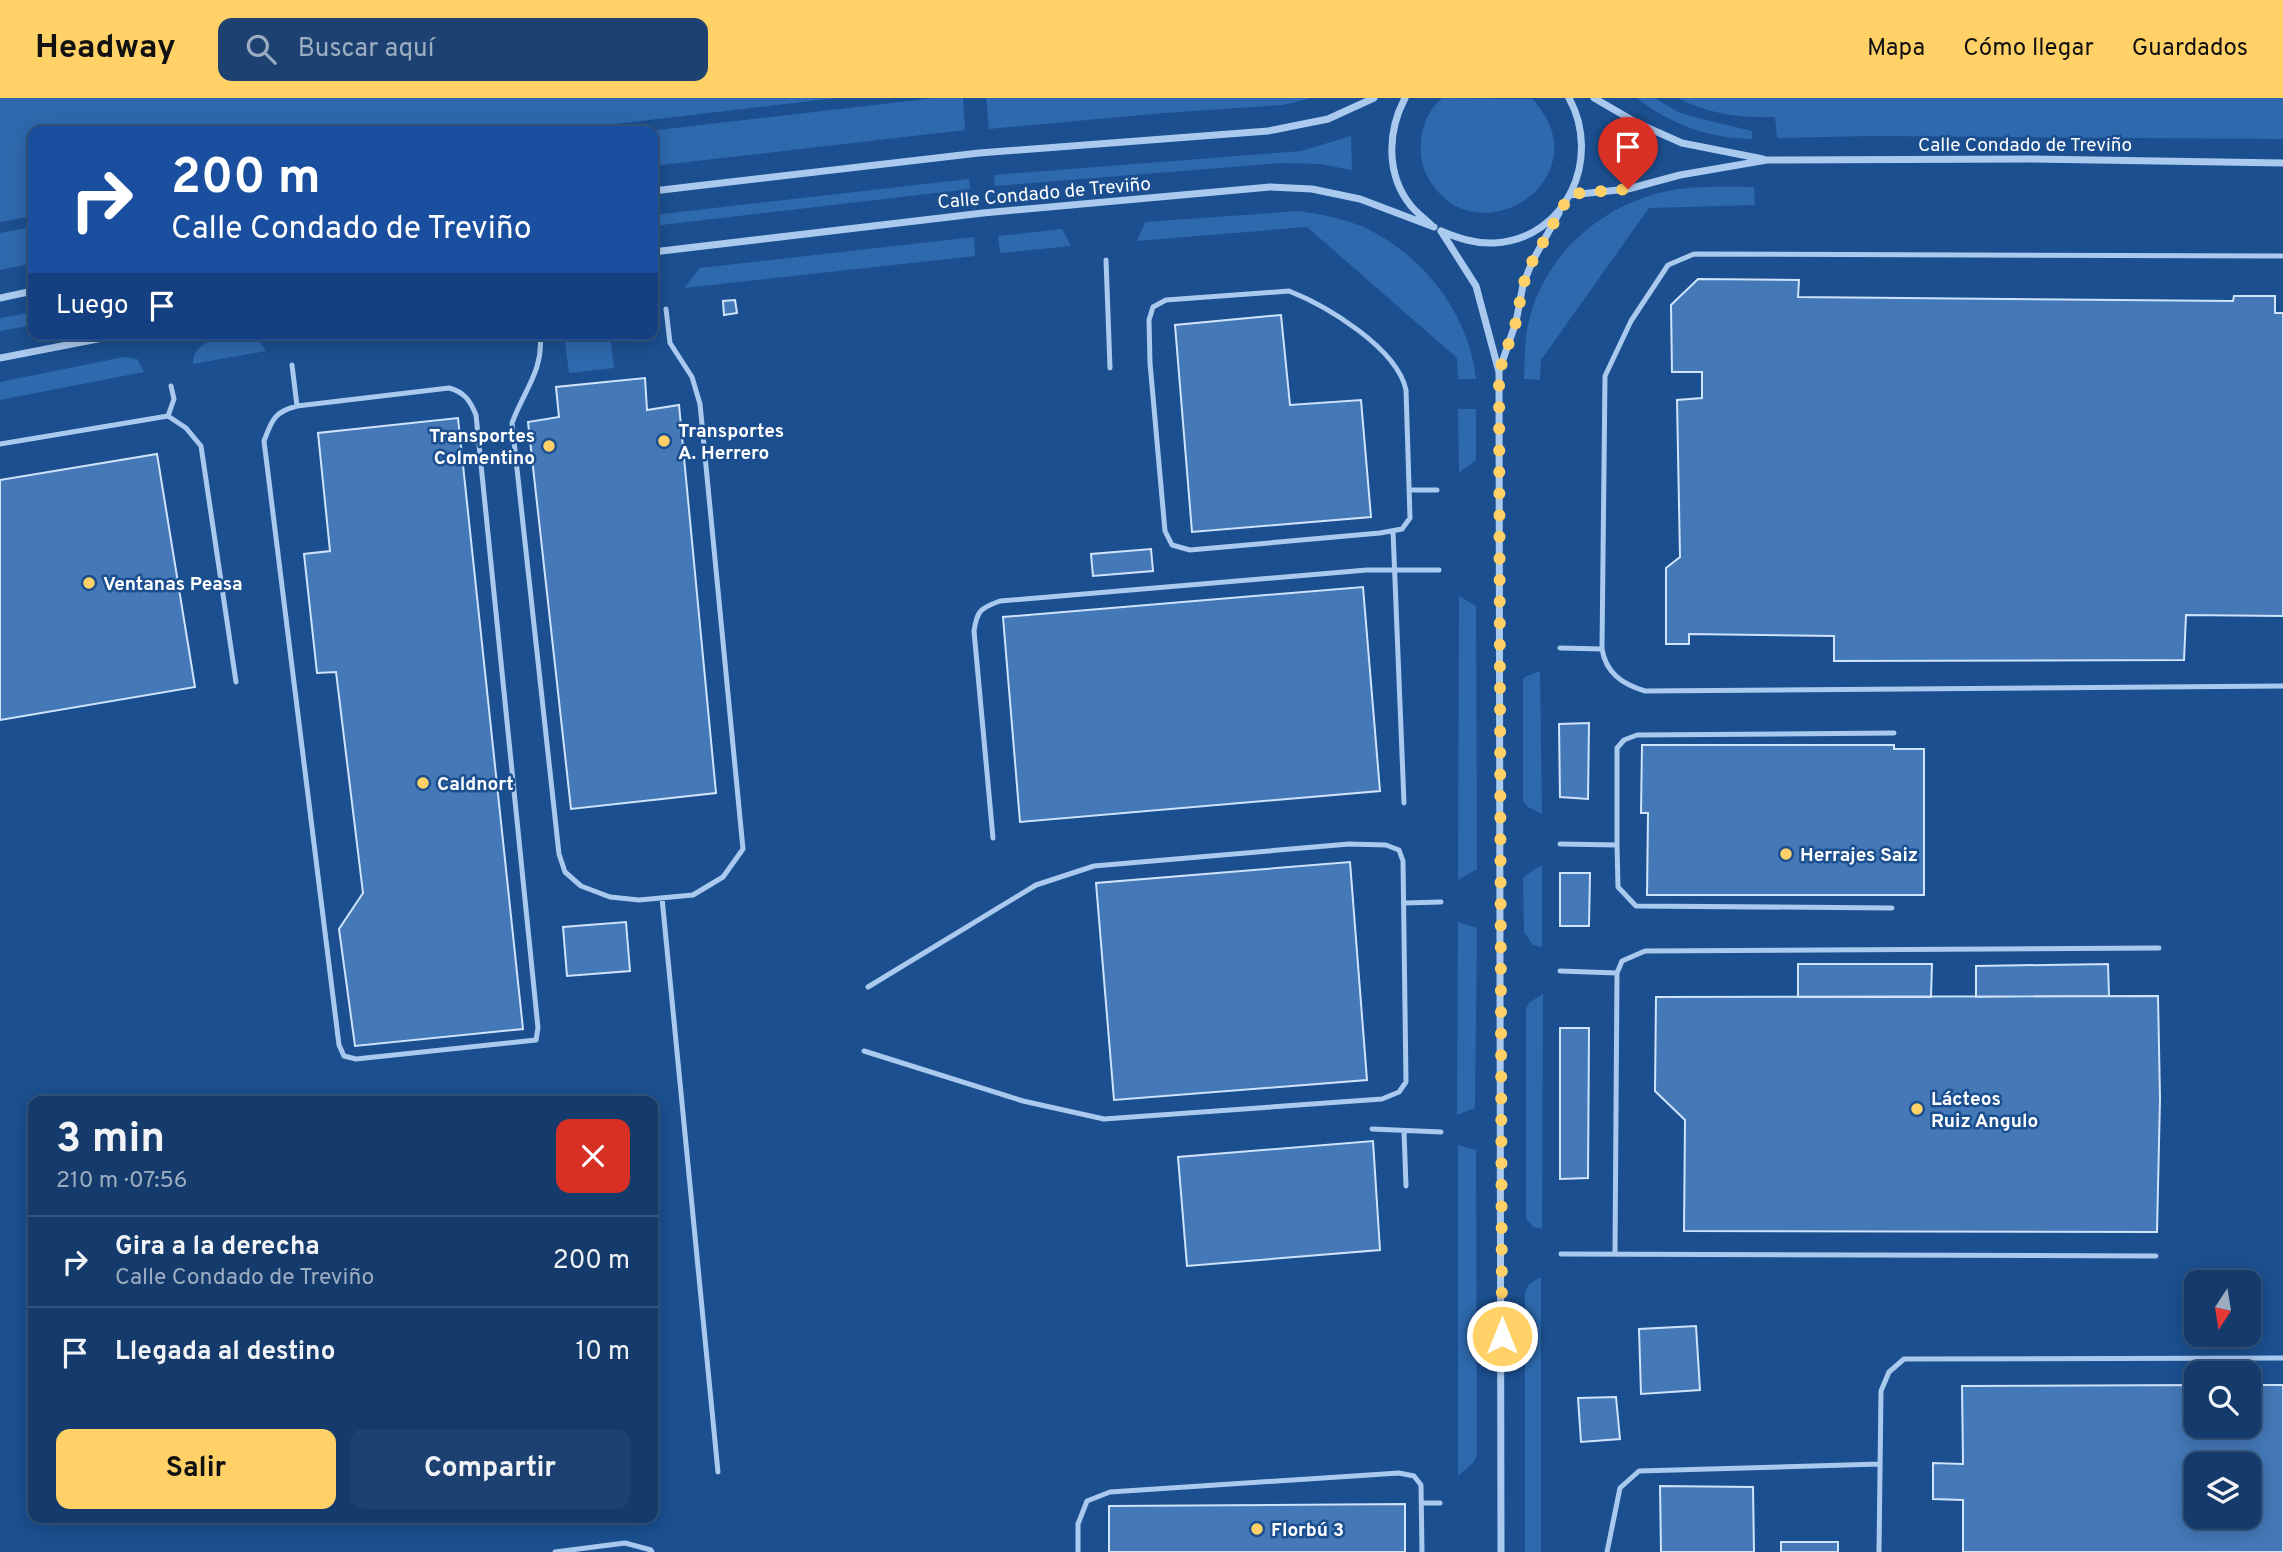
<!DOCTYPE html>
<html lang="es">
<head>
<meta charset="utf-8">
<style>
	body { margin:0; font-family:Overpass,sans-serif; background:#1d4271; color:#f1f3f6; height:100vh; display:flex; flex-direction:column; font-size:26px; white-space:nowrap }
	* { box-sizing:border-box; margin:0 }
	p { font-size:23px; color:#9dadc1 }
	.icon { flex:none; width:38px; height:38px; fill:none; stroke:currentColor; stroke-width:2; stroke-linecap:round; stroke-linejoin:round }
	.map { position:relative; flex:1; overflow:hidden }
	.side { position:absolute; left:28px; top:998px; width:630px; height:427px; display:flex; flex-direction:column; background:#143b6b; border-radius:14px; box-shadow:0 4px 18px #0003,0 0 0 2px #33557e }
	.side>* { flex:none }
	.hud { position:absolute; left:28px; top:28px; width:630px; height:214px; border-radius:14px; box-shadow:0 4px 18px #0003,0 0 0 2px #33557e; background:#1a4fa0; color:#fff; overflow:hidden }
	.needle { width:46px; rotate:192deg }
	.controls { position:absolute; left:2184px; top:1172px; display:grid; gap:14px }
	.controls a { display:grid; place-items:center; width:77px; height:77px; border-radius:14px; background:#143b6b; box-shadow:0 4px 18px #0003,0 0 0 2px #33557e; font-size:35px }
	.pin { position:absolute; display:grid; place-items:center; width:60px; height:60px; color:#fff; margin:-72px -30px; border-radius:50% 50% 50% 0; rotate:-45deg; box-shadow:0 0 7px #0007 }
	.pin .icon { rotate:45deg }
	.me { position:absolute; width:77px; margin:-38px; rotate:0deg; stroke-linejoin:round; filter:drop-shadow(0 0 5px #0008) }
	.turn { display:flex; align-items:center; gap:24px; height:147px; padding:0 28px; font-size:32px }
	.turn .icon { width:91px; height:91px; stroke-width:2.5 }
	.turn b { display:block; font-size:49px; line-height:60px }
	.then { display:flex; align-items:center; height:66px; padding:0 28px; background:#0003; gap:14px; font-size:26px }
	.round { display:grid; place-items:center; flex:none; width:74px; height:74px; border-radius:14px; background:#1d4271 }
	.summary { display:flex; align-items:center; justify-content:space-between; height:119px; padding:0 28px }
	h1 { font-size:42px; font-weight:700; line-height:52px }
	.cta { display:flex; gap:14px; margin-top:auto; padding:14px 28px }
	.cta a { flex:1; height:80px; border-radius:14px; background:#ffd166; color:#111; font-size:28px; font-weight:700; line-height:80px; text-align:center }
	.cta a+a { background:#1d4271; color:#f1f3f6 }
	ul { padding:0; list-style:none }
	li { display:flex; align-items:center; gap:21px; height:91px; padding:0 28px; border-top:2px solid #33557e }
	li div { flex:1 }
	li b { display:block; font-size:26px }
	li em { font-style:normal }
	header { display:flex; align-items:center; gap:42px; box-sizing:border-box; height:98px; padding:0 35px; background:#ffd166; color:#111 }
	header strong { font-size:33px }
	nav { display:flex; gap:38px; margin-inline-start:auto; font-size:24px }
	.search { width:490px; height:63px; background:#1d4271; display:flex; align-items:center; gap:18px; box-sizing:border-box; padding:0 24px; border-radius:14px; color:#9dadc1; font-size:26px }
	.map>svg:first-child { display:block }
	.green { fill:#2e69ad }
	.building { fill:#4478b7; stroke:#cfe3fa; stroke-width:2; fill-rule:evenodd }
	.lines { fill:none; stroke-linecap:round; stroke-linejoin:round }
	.lane { stroke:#a9c9ee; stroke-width:5 }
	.street { stroke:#a9c9ee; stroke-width:7 }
	.route { stroke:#ffd166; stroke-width:12; stroke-dasharray:0 21.6 }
	.poi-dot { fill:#ffd166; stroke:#1b4f8f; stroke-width:2.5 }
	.labels { text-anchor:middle; stroke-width:5; stroke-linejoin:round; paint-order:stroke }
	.street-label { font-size:19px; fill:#fff; stroke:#1b4f8f }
	.poi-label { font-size:19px; font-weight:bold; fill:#fff; stroke:#1b4f8f; text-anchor:start }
</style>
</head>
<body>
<header>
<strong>Headway</strong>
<div class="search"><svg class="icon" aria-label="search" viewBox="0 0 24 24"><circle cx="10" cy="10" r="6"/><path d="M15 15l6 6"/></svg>Buscar aquí</div>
<nav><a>Mapa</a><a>Cómo llegar</a><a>Guardados</a></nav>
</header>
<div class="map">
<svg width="2283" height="1454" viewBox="0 0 2283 1454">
	<rect width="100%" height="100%" fill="#1b4f8f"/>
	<path class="green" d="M 0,0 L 836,0 L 556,33 L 33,33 L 33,118 L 0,124 Z
		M 935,0 L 963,0 L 965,32 L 653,68 L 653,33 L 649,33 Z
		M 986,0 L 1311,0 L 1283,7 L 1164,15 L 989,31 Z
		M 1442,0 L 1533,1 C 1542,13 1550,23 1553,38 C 1565,99 1482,141 1440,96 C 1430,85 1423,73 1421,58 C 1419,36 1425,15 1442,0 Z
		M 1637,0 L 1655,0 L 1678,14 L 1694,19 L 1752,33 L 1752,41 C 1709,40 1671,27 1637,0 Z
		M 1678,0 L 2283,0 L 2283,41 L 1872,38 L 1777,40 L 1775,19 C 1742,20 1707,16 1678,0 Z
		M 1351,38 L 1352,72 L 1319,66 L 1282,65 L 995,88 L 994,77 L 1301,53 Z
		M 969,81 L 970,91 L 653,128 L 653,117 Z
		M 1754,89 L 1755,107 L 1649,110 L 1541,262 L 1540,282 L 1524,281 C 1525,263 1524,245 1528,227 C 1543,155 1607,101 1679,91 C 1703,88 1729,89 1754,89 Z
		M 1299,113 C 1320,116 1341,120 1361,128 C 1422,155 1469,215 1476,281 L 1458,281 L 1457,260 L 1307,129 L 1137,143 L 1145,124 Z
		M 33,129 L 33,165 L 0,172 L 0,135 Z
		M 1062,131 L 1071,148 L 1000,155 L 998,138 Z
		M 974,139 L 975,158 L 684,190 L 700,170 Z
		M 33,214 L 33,227 L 0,233 L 0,220 Z
		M 564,236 L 610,236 L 614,270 L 569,275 Z
		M 249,237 L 258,242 L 266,253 L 193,266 C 192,239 229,240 249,237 Z
		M 124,259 L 137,261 L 144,274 L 0,302 L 0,284 Z
		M 1458,311 L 1476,311 L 1476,362 L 1459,375 Z
		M 1459,498 L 1476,508 L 1477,771 L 1458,782 Z
		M 1540,573 L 1542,716 L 1528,709 L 1523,703 L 1523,580 Z
		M 1542,768 L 1542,849 L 1533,847 L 1524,834 L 1523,780 L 1536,770 Z
		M 1458,824 L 1477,830 L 1475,1010 L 1457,1017 Z
		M 1543,896 L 1542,1131 L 1533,1129 L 1526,1120 L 1526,910 L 1530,904 Z
		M 1458,1047 L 1476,1052 L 1477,1357 L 1473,1365 L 1458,1378 Z
		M 1541,1179 L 1541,1454 L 1525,1454 L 1525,1194 L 1529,1186 Z"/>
	<path class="building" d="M 1698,181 L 1799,182 L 1798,199 L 2233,203 L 2234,198 L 2275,198 L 2275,215 L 2283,215 L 2283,518 L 2186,517 L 2184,562 L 1834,563 L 1834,538 L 1689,536 L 1689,546 L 1666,546 L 1666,470 L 1680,459 L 1677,302 L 1702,300 L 1702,274 L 1672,274 L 1671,207 Z
		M 735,202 L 737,215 L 724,217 L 723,203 Z
		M 1281,217 L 1290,307 L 1361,302 L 1371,419 L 1192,434 L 1175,227 Z
		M 645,280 L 647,312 L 679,307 L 716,695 L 571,711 L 528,324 L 559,319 L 556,289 Z
		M 458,320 L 523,931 L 355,948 L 339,831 L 363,795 L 336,574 L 317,575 L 304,456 L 330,453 L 318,335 Z
		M 157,356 L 195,589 L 0,622 L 0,382 Z
		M 1151,451 L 1153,473 L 1093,478 L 1091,456 Z
		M 1363,489 L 1380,693 L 1020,724 L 1003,519 Z
		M 1589,625 L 1588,701 L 1560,699 L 1559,626 Z
		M 1642,647 L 1894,647 L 1894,651 L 1924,651 L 1924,797 L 1647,797 L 1648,715 L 1641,715 Z
		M 1350,764 L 1367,982 L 1114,1002 L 1096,785 Z
		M 1560,775 L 1590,775 L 1589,828 L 1560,828 Z
		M 626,824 L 630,873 L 567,878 L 563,829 Z
		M 1798,866 L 1932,866 L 1931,899 L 1798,899 Z
		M 2108,866 L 2109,898 L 1976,899 L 1976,868 Z
		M 2158,898 L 2160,1000 L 2157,1134 L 1684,1133 L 1685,1022 L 1655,993 L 1656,899 Z
		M 1560,930 L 1589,930 L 1588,1080 L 1560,1081 Z
		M 1373,1043 L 1380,1152 L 1187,1168 L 1178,1059 Z
		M 1696,1228 L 1700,1292 L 1641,1296 L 1639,1231 Z
		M 2196,1287 L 2196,1328 L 2249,1328 L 2249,1287 L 2283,1287 L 2283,1454 L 1963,1454 L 1963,1402 L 1933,1401 L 1933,1365 L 1963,1366 L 1962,1288 ZM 2196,1367 L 2249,1367 L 2249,1419 L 2196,1419 Z
		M 1616,1299 L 1620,1341 L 1581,1344 L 1578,1300 Z
		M 1660,1388 L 1753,1389 L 1754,1454 L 1661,1454 Z
		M 1405,1406 L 1405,1454 L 1109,1454 L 1109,1408 Z
		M 1781,1444 L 1838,1444 L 1838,1454 L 1781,1454 Z"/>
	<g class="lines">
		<path class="lane" d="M 2283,158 L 1694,156 L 1668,167 L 1631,223 L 1605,278 L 1602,551 C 1606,575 1622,586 1645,593 L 2283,588
			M 1106,162 L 1110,270
			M 1289,193 C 1327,208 1397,250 1406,292 L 1410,420 L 1402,431 L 1380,435 L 1190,452 L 1172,447 L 1165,433 L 1150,265 L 1149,222 L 1153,209 L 1166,202 Z
			M 540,236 C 544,272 524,292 512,325 L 559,756 L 565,774 L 581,788 L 610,799 L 639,802 L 693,797 L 723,779 L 743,751 L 700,306 L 692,279 L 670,245 L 666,211
			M 292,267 L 297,308 L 449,290 C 464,294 470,302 476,317 L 538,930 L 536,942 L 356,961 L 344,958 L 339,947 L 264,343 C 272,322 274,314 297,308
			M 168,318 L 174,301 L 171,288
			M 0,346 L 168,318 L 186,330 L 201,348 L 236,584
			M 1409,392 L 1437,392
			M 1393,433 L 1404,705
			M 1560,550 L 1602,551
			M 993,740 L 974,533 C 977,512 981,510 1000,503 L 1367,472 L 1439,472
			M 1560,746 L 1617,747 L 1617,650 L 1624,642 L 1637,637 L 1894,635
			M 1617,747 L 1618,789 L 1636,808 L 1892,810
			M 662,800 L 718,1374
			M 1404,805 L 1441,804
			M 1560,873 L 1617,875
			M 864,953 L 1023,1003 L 1104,1021 L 1382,1001 L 1399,994 L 1406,984 L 1403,763 L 1399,752 L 1386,747 L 1349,746 L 1094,768 L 1036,787 L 868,889
			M 1372,1031 L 1441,1034
			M 1404,1033 L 1406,1088
			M 1615,1155 L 1617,875 L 1622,863 L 1645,853 L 2159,850
			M 1561,1156 L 2156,1158
			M 1422,1405 L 1440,1405
			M 555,1454 L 625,1445 L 651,1452 L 652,1454
			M 1078,1454 L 1078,1426 L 1087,1403 L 1110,1394 L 1399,1375 L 1414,1378 L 1421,1387 L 1422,1454
			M 1607,1454 L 1620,1390 L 1639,1373 L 1880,1366
			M 1879,1454 L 1881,1293 L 1889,1274 L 1904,1261 L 2283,1260"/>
		<path class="street" d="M 1405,0 C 1387,34 1386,77 1411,108 C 1417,115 1425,121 1431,127
			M 1594,0 L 1637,25 L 1682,45 L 1763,61
			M 653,93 L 979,55 L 1268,33 L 1328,21 L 1374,0
			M 1570,97 L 1628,91 L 1680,77 L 1767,62 L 2031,61 L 2283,65
			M 1441,133 L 1476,188 L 1499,274 L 1501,1454
			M 1441,133 C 1458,140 1475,146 1494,145 C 1567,141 1602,60 1569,0
			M 653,154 L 983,115 L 1270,89 L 1312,91 L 1360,101 L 1434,129
			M 0,200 L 33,193
			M 0,260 L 123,236
			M 1499,273 L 1516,224 L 1523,187 L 1532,164 L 1559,115"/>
	</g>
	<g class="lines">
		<path class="route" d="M 1502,1238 L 1499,274 L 1516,224 L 1523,187 L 1532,164 L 1570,96 L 1628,91"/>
	</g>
	<g class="poi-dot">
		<circle cx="664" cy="343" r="7"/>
		<circle cx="549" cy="348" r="7"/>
		<circle cx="89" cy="485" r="7"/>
		<circle cx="423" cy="685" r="7"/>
		<circle cx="1786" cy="756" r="7"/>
		<circle cx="1917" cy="1011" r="7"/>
		<circle cx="1257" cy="1431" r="7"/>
	</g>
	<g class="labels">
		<g class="street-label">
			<text x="2025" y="53">Calle Condado de Treviño</text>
			<text transform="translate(1044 94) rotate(-5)" y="7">Calle Condado de Treviño</text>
		</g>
		<g class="poi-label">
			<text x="678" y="339">Transportes<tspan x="678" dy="22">A. Herrero</tspan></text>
			<text x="535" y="344" text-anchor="end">Transportes<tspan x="535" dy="22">Colmentino</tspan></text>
			<text x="103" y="492">Ventanas Peasa</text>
			<text x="437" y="692">Caldnort</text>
			<text x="1800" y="763">Herrajes Saiz</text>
			<text x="1931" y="1007">Lácteos<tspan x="1931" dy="22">Ruiz Angulo</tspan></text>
			<text x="1271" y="1438">Florbú 3</text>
		</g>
	</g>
</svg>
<div class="controls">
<a><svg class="needle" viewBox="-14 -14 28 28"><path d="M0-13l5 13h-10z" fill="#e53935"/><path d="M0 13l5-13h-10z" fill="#9dadc1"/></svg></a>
<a><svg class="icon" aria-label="search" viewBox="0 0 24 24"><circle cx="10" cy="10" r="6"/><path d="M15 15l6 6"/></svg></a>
<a><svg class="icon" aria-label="layers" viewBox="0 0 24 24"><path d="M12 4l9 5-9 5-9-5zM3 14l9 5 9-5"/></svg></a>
</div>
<div class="pin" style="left:1628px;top:91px;background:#d93025"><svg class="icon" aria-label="arrive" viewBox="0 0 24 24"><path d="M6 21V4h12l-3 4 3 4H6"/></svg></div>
<svg class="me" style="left:1502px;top:1238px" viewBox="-20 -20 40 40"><circle r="17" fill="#ffd166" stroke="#fff" stroke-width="3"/><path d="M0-11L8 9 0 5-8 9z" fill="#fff"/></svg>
<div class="hud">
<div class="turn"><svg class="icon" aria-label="right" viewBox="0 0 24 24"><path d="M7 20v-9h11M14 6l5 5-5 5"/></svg><div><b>200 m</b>Calle Condado de Treviño</div></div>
<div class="then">Luego<svg class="icon" aria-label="arrive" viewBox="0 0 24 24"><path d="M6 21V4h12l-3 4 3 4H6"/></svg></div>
</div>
<section class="side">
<div class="summary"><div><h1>3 min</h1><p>210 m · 07:56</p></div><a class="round" style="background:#d93025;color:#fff"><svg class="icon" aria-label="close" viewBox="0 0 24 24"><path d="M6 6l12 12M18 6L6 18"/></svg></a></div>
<ul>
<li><svg class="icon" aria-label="right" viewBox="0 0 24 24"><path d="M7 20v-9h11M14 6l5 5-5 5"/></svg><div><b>Gira a la derecha</b><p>Calle Condado de Treviño</p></div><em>200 m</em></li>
<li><svg class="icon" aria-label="arrive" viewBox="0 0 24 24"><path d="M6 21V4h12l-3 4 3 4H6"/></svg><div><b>Llegada al destino</b></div><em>10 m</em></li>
</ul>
<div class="cta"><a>Salir</a><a>Compartir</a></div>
</section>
</div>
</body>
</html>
